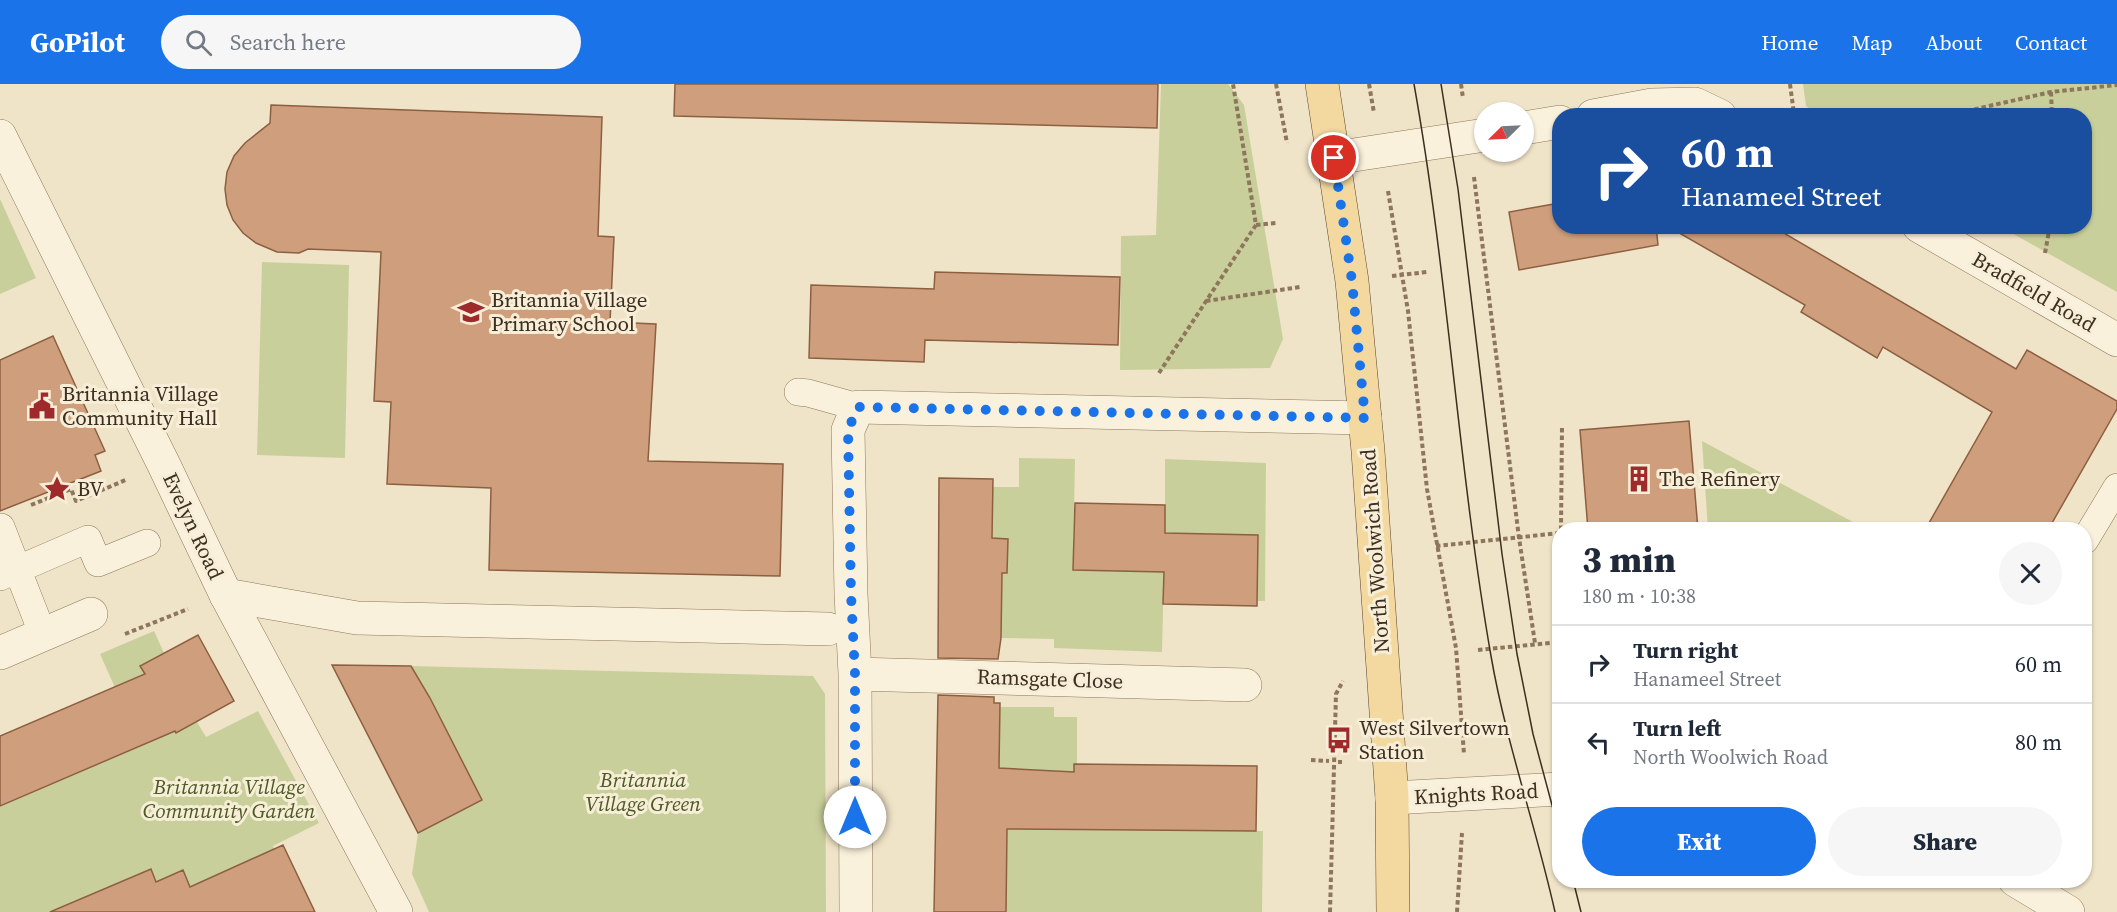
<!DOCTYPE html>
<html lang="en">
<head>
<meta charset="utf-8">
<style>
	body { margin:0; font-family:"Source Serif 4",serif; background:#f6f6f7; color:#1f2937; height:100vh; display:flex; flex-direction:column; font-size:22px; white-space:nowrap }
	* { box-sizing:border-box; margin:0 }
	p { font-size:20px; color:#747a83 }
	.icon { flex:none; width:33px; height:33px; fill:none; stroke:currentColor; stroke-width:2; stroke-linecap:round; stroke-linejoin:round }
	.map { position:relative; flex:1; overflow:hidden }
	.drawer { position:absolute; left:1552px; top:438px; width:540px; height:366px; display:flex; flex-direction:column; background:#fff; border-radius:24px; box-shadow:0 2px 4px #0004 }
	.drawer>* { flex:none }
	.banner { position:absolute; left:1552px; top:24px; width:540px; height:126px; border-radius:24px; box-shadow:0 2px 4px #0004; background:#1a4fa0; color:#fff; overflow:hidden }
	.needle { width:39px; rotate:246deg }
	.controls { position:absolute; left:1474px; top:18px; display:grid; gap:12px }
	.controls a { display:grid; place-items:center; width:60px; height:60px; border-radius:50%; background:#fff; box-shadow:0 2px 4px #0004; font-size:30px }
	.pin { position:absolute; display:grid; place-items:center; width:51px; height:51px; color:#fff; margin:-26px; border:3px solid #fff; border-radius:50%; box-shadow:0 2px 6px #0007 }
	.me { position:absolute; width:66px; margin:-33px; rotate:0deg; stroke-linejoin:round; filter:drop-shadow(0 0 4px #0008) }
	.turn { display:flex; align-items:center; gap:21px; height:126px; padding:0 30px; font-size:27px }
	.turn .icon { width:78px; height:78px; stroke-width:2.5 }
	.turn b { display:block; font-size:42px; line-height:51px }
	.round { display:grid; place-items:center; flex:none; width:63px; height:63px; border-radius:32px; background:#f6f6f7 }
	.overview { display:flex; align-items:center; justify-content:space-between; height:102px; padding:0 30px }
	h1 { font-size:36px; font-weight:800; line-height:45px }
	.primary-button { display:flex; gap:12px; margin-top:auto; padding:12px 30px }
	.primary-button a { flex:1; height:69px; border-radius:36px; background:#1a73e8; color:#fff; font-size:24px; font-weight:800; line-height:69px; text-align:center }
	.primary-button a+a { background:#f6f6f7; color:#1f2937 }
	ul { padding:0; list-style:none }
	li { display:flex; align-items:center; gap:18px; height:78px; padding:0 30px; border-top:2px solid #e0e1e3 }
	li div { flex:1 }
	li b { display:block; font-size:22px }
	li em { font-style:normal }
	header { display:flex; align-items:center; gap:36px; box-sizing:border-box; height:84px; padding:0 30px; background:#1a73e8; color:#fff }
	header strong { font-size:28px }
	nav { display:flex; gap:33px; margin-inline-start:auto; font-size:21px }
	.search { width:420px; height:54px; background:#f6f6f7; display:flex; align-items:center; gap:15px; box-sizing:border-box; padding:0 21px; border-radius:33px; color:#747a83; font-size:22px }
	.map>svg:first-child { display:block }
	.green { fill:#c9cf9b }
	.building { fill:#cf9f7d; stroke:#8d5f41; stroke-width:1.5 }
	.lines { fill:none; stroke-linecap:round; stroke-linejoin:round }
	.service-casing { stroke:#8d765c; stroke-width:28 }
	.pedestrian-casing { stroke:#8d765c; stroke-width:34 }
	.minor-casing { stroke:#8d765c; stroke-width:34 }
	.primary-casing { stroke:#5b4430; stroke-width:34 }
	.path { stroke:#8d765c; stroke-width:4; stroke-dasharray:4.5 3; stroke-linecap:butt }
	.service { stroke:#faf1dc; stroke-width:27 }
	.pedestrian { stroke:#faf1dc; stroke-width:33 }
	.minor { stroke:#faf1dc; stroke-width:33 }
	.primary { stroke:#f3d9a0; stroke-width:33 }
	.tram { stroke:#3d2e20; stroke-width:1.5 }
	.route { stroke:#1a73e8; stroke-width:10; stroke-dasharray:0 18 }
	.labels { text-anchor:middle; stroke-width:6; stroke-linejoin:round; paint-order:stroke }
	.street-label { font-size:21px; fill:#3d2e20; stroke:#f7eed8 }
	.poi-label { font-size:21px; fill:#3d2e20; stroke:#f7eed8; text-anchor:start }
	.park-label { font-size:21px; font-style:italic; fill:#4d5a26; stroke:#f7eed8 }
</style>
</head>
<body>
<header>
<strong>GoPilot</strong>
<div class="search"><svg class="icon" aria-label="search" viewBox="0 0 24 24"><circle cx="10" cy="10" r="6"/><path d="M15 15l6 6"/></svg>Search here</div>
<nav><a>Home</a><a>Map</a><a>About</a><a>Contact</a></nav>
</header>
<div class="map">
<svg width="2117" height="828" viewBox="0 0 2117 828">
	<rect width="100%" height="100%" fill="#f0e4c8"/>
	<path class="green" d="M 1161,0 L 1228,0 L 1244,21 L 1283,255 L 1270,284 L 1120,286 L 1121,152 L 1156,151 Z
		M 1803,0 L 2117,0 L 2117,208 L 2001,143 L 2085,142 L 2085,32 L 1819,31 L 1806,22 Z
		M 0,115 L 36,194 L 0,210 Z
		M 262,178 L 349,181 L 345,374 L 257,371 Z
		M 1702,357 L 1866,445 L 1708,445 Z
		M 1019,374 L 1075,375 L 1073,486 L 1164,488 L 1162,568 L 1054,564 L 1054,555 L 1001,554 L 1002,489 L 1007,488 L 1008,455 L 992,454 L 993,403 L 1019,403 Z
		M 1165,375 L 1266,379 L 1265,517 L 1257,517 L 1258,451 L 1165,449 Z
		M 154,547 L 164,569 L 140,582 L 176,649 L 197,638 L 206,653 L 258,627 L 319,739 L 273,762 L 274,765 L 230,785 L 201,828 L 183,786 L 156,798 L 151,785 L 66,821 L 69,828 L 0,828 L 0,722 L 141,662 L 100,570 Z
		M 411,582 L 813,592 L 825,610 L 826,828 L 429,828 L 412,790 L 418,749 L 482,716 Z
		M 1000,623 L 1054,623 L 1054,633 L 1077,633 L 1077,680 L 1074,681 L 1073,746 L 1263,747 L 1262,828 L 1006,828 L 999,685 Z"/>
	<path class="building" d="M 675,0 L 1158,0 L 1157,44 L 674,32 Z
		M 271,21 L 602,33 L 598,152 L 614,153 L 610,238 L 656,240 L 648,377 L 783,380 L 780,492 L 489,486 L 491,404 L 387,400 L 391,318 L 374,317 L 381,168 L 308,165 L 299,169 L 277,168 L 256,159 L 243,149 L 233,136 L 227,121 L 225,105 L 227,88 L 234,72 L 245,59 L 270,39 Z
		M 1560,119 L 1560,142 L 1656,142 L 1658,161 L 1519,186 L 1509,128 Z
		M 1667,142 L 1772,142 L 2016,285 L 2027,266 L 2117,317 L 2117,325 L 2048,446 L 1925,446 L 1992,328 L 1883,263 L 1877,274 L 1801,228 L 1805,221 Z
		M 935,188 L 1120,193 L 1118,261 L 925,256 L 924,278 L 809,274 L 811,201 L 934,205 Z
		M 53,252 L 105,367 L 95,371 L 101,387 L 0,427 L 0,276 Z
		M 1689,337 L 1698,446 L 1588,446 L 1580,346 Z
		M 939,394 L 993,395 L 992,454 L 1008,455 L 1007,489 L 1002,489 L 1001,554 L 998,575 L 938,574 Z
		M 1075,419 L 1165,421 L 1165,449 L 1258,451 L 1257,522 L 1163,520 L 1164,488 L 1073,486 Z
		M 198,551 L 234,617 L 176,649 L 175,647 L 0,722 L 0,652 L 145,590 L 140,582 Z
		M 332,581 L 411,582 L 430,614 L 482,716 L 418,749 Z
		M 938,611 L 994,613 L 994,619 L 1000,619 L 999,684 L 1074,688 L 1074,680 L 1257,682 L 1256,747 L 1007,745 L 1006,828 L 934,828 Z
		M 283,761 L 315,828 L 50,828 L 151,785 L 156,798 L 183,786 L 190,803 Z"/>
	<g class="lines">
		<g class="service-casing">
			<path id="service" d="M 798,308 L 808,309 L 858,323
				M 1,443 L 43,551
				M 2085,456 L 2117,403
				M 0,493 L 88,455 L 98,479 L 147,459"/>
		</g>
		<g class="pedestrian-casing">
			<path id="pedestrian" d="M 226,511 L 357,534 L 828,545"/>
		</g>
		<g class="minor-casing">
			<path id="minor" d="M 1593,32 L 1652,21 L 1695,20 L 1720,32
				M 1524,44 L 1560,38
				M 0,52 L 163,379 L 226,511 L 396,828
				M 1334,74 L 1485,51
				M 1919,142 L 2117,256
				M 0,569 L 91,530
				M 855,590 L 1245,601
				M 1392,714 L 1560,705
				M 2015,796 L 2068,828
				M 856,828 L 855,590 L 851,510 L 848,346 L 858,323 L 1365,334"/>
		</g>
		<g class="primary-casing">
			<path id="primary" d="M 1322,0 L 1352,197 L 1368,367 L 1392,714 L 1393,828"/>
		</g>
		<path class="path" d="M 1276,0 L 1287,59
			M 1369,0 L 1374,29
			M 1461,0 L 1463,14
			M 1790,0 L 1794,30
			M 2051,8 L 2052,32
			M 1945,32 L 2051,8 L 2117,1
			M 1474,93 L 1519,454 L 1535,559
			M 1388,107 L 1408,227 L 1427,405 L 1456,564 L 1464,670
			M 1256,141 L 1276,139
			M 2045,169 L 2050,142
			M 1392,192 L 1427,188
			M 1206,217 L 1300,203
			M 1159,289 L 1256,141 L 1233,0
			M 31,421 L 71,405 L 76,417 L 128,395
			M 1561,446 L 1562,343
			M 1436,462 L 1560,449
			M 125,550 L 188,525
			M 1478,566 L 1560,558
			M 1311,676 L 1329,677
			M 1338,678 L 1342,678
			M 1330,828 L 1336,610 L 1343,597
			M 1457,828 L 1462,749"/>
		<use href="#service" class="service"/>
		<use href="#pedestrian" class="pedestrian"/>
		<use href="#minor" class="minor"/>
		<use href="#primary" class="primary"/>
		<path class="tram" d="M 1414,0 C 1448,190 1458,383 1491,572 C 1506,659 1536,742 1555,828
			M 1441,0 L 1458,105 L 1502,470 L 1517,570 L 1533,650 L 1560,751
			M 1573,796 L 1581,828"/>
	</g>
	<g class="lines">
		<path class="route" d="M 855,733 L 855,590 L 851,510 L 848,346 L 858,323 L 1365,334 L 1352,197 L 1334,74"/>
	</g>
	<defs>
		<g id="school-bare" transform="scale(2.07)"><path d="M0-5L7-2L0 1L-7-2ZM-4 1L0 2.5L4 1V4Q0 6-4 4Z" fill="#9e2a2b" stroke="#f7eed8" stroke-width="2.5" paint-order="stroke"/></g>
		<g id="civic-bare" transform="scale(2.07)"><path d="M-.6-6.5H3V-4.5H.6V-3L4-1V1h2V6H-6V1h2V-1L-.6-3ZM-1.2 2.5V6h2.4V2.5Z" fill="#9e2a2b" stroke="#f7eed8" stroke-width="2.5" paint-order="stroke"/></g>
		<g id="building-bare" transform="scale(2.07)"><path d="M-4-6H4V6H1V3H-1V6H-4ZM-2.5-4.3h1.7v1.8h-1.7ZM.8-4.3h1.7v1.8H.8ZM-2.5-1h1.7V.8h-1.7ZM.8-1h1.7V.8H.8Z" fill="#9e2a2b" stroke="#f7eed8" stroke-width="2.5" paint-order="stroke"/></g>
		<g id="sight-bare" transform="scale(2.07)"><path d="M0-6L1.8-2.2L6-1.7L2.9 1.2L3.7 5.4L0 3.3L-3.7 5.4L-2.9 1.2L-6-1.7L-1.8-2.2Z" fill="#9e2a2b" stroke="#f7eed8" stroke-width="2.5" paint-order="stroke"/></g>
		<g id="bus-bare" transform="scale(2.07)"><path d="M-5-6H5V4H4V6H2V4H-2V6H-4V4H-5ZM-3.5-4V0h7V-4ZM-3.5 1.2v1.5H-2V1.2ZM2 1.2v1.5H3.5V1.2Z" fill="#9e2a2b" stroke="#f7eed8" stroke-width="2.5" paint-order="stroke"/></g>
	</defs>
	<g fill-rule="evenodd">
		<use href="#school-bare" x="471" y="228"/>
		<use href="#civic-bare" x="42" y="322"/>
		<use href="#building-bare" x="1639" y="395"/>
		<use href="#sight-bare" x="57" y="405"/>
		<use href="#bus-bare" x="1339" y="656"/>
	</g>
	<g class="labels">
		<g class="street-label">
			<text transform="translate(2034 208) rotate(30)" y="7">Bradfield Road</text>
			<text transform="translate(193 442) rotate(65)" y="7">Evelyn Road</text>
			<text transform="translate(1375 467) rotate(-94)" y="7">North Woolwich Road</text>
			<text transform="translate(1050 595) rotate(2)" y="7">Ramsgate Close</text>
			<text transform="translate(1476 710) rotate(-3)" y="7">Knights Road</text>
		</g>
		<g class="poi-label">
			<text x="491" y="223">Britannia Village<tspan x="491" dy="24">Primary School</tspan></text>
			<text x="62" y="317">Britannia Village<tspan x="62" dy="24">Community Hall</tspan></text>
			<text x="1659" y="402">The Refinery</text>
			<text x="77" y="412">BV</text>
			<text x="1359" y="651">West Silvertown<tspan x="1359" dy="24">Station</tspan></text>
		</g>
		<g class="park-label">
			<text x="643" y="703">Britannia<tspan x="643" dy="24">Village Green</tspan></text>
			<text x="229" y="710">Britannia Village<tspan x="229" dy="24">Community Garden</tspan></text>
		</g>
	</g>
</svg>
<div class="controls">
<a><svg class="needle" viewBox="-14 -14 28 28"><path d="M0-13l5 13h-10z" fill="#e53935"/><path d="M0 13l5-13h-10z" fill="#747a83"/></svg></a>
</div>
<div class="pin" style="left:1334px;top:74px;background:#d93025"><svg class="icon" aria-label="arrive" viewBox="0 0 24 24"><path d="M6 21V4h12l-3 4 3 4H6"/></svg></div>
<svg class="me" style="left:855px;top:733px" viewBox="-20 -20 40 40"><circle r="19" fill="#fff"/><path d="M0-13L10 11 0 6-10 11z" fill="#1a73e8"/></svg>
<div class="banner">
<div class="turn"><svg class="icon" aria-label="right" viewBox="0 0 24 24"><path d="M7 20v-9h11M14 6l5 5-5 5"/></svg><div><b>60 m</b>Hanameel Street</div></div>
</div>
<section class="drawer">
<div class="overview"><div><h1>3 min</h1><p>180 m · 10:38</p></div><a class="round"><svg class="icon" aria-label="close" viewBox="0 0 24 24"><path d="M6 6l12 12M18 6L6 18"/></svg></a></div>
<ul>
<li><svg class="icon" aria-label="right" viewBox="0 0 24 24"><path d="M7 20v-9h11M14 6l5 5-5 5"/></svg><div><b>Turn right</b><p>Hanameel Street</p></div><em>60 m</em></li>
<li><svg class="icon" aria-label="left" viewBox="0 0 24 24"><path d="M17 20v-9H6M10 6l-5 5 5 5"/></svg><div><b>Turn left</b><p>North Woolwich Road</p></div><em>80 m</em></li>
</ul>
<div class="primary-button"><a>Exit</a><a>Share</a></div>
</section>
</div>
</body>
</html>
